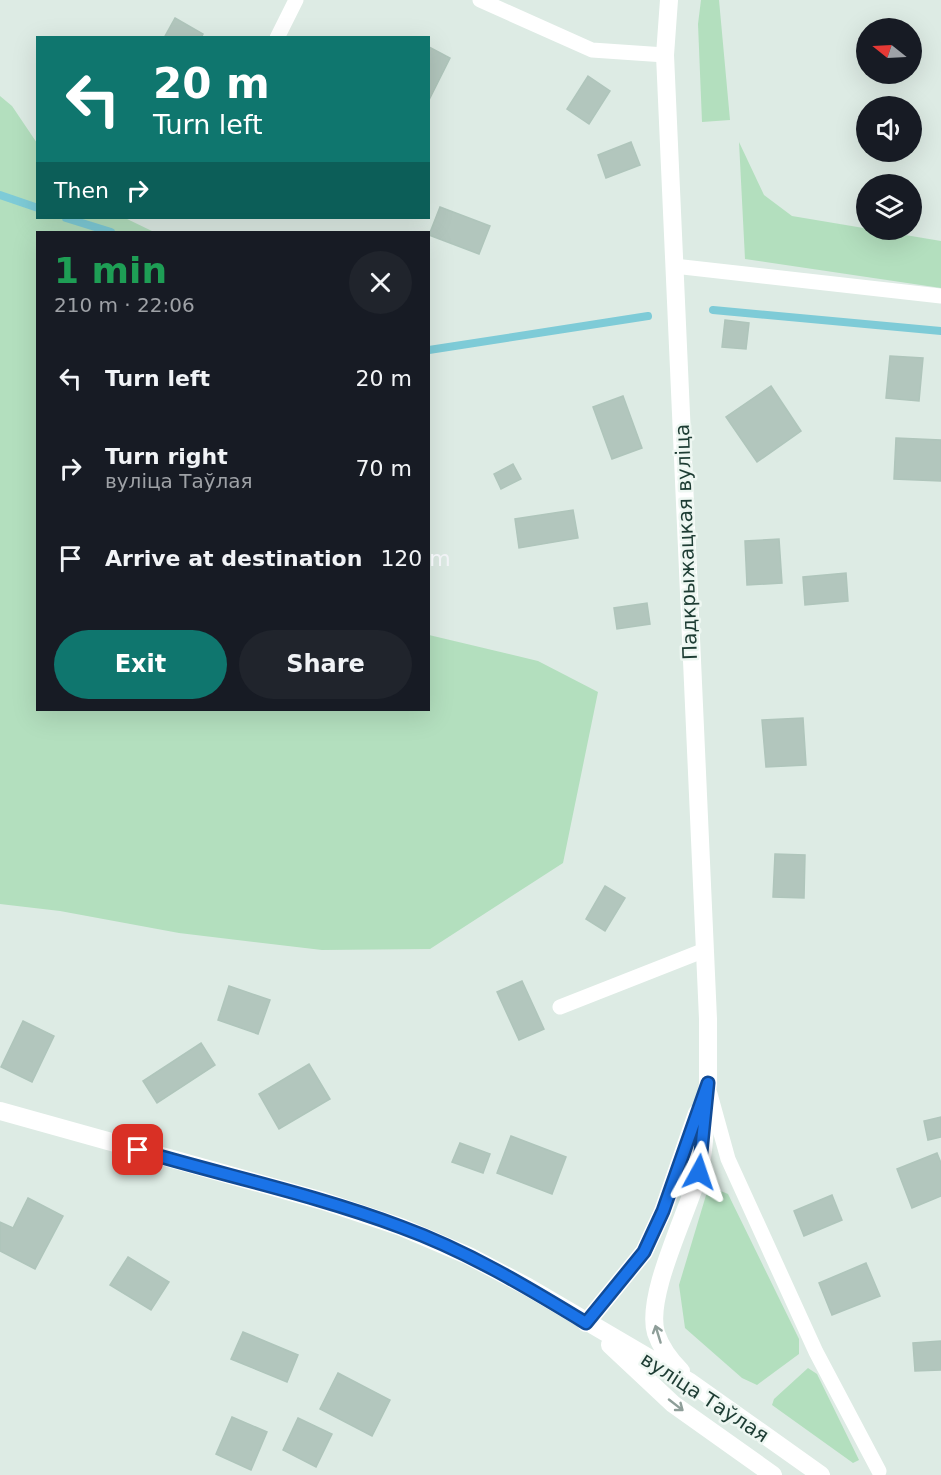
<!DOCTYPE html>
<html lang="en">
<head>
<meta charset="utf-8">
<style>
	body { margin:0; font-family:"DejaVu Sans",sans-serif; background:#20242c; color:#f1f3f6; height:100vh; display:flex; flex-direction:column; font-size:22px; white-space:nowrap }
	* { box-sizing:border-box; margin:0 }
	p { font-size:20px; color:#9ea1a6 }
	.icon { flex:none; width:33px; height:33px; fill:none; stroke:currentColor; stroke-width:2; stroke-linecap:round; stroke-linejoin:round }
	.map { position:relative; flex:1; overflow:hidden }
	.drawer { position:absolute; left:36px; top:231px; width:394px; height:480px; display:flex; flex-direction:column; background:#171b24; border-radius:0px; box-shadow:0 6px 24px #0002 }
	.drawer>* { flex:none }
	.top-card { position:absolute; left:36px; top:36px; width:394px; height:183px; border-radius:0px; box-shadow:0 6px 24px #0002; background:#0f766e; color:#fff; overflow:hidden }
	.needle { width:39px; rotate:288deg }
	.buttons { position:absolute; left:856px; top:18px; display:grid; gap:12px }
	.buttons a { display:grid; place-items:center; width:66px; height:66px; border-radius:50%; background:#171b24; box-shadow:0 6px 24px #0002; font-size:30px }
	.pin { position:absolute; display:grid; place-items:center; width:51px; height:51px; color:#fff; margin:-26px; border-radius:12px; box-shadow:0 3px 9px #0006 }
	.me { position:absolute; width:66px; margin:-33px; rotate:5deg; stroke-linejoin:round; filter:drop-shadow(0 0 4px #0008) }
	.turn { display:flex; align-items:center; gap:21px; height:126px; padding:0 18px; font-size:27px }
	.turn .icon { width:78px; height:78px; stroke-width:2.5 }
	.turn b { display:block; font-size:42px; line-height:51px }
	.then { display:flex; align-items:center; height:57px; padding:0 18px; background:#0003; gap:12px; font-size:22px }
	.round { display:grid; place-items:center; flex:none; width:63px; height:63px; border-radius:32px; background:#20242c }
	.headline { display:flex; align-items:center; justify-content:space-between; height:102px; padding:0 18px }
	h1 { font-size:36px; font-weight:700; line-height:45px; color:#1e9e55 }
	.button { display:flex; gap:12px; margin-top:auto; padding:12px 18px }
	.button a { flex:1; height:69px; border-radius:36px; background:#0f766e; color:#fff; font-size:24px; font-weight:700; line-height:69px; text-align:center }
	.button a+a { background:#20242c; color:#f1f3f6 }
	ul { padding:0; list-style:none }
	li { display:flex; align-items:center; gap:18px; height:90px; padding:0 18px }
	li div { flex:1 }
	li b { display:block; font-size:22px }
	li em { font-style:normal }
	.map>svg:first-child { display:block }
	.green { fill:#b3dfbe }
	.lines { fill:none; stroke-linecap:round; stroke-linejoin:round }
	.stream { stroke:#7ecbd7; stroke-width:8 }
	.building { fill:#b2c6bd; stroke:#afc5bb; stroke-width:1.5 }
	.service { stroke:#fff; stroke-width:15 }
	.tertiary { stroke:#fff; stroke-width:18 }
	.secondary { stroke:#fff; stroke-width:18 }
	.oneway { stroke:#8e9e99 }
	.route-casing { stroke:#114b97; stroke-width:15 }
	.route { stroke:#1a73e8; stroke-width:10 }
	.labels { text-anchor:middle; stroke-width:5; stroke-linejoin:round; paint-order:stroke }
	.street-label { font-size:20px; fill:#1d3c33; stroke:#eef7f2 }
</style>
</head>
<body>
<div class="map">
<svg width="941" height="1475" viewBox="0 0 941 1475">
	<rect width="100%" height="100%" fill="#ddebe4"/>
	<path class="green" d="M 701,0 L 719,0 L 730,120 L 702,122 L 698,24 Z
		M 0,96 L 12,106 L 37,143 L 38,218 L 125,218 L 154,232 L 38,232 L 38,710 L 429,710 L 429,635 L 538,661 L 598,692 L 563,863 L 430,949 L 322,950 L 179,933 L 60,911 L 0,904 Z
		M 739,142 L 764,195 L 792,216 L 941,241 L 941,288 L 745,259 Z
		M 716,1189 L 728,1194 L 799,1339 L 799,1354 L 757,1385 L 742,1378 L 685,1328 L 679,1285 L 707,1192 Z
		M 808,1368 L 817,1374 L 859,1460 L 853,1463 L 772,1405 L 774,1399 Z"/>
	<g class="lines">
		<path class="stream" d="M 0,195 L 38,208
			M 66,218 L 111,232
			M 713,310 L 941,331
			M 429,350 L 648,316"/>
	</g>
	<path class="building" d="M 175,18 L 203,34 L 201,38 L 164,38 Z
		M 429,47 L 450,58 L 429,100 Z
		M 588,76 L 610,91 L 589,124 L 567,109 Z
		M 631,142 L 640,165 L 606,178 L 598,155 Z
		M 440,207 L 490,226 L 479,254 L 429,235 Z
		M 725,320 L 749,323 L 746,349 L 722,347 Z
		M 890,356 L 923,358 L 919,401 L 886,398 Z
		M 771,386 L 801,431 L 757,462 L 726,417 Z
		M 623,396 L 642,448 L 612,459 L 593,407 Z
		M 896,438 L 941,440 L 941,481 L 894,479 Z
		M 513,464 L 521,479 L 501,489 L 494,474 Z
		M 573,510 L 578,538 L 519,548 L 515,519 Z
		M 779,539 L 782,583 L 747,585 L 745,541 Z
		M 846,573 L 848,601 L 805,605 L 803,577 Z
		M 647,603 L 650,624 L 617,629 L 614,608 Z
		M 803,718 L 806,765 L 766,767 L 762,720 Z
		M 775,854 L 805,855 L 804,898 L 773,897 Z
		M 605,886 L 625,898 L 605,931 L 586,919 Z
		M 522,981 L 544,1029 L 519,1040 L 497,992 Z
		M 229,986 L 270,1000 L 258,1034 L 218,1020 Z
		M 23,1021 L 54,1036 L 32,1082 L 1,1067 Z
		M 201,1043 L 215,1065 L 157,1103 L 143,1081 Z
		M 309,1064 L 330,1099 L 279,1129 L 259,1094 Z
		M 941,1117 L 941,1137 L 928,1140 L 924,1121 Z
		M 511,1136 L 566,1157 L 552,1194 L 497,1173 Z
		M 460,1143 L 490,1154 L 483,1173 L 452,1162 Z
		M 937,1153 L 941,1163 L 941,1196 L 912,1208 L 897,1169 Z
		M 832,1195 L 842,1220 L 804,1236 L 794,1211 Z
		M 28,1198 L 63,1216 L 35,1269 L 0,1251 L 0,1222 L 13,1228 Z
		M 128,1257 L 169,1282 L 151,1310 L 110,1285 Z
		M 866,1263 L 880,1296 L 832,1315 L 819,1283 Z
		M 243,1332 L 298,1355 L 287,1382 L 231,1359 Z
		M 941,1341 L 941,1370 L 915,1371 L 913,1343 Z
		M 338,1373 L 390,1400 L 372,1436 L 320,1409 Z
		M 232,1417 L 267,1432 L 251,1470 L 216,1454 Z
		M 298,1418 L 332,1434 L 316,1467 L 283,1450 Z"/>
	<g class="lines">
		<path class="service" d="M 480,0 L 592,50 L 665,55
			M 277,38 L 296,0
			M 674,266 L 941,296
			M 560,1007 L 705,950
			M 710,1094 L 728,1159 L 816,1352 L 879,1471"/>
		<path class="tertiary" d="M 669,0 L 665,55 L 708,1019 L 708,1083"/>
		<path class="secondary" d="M 0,1111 L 323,1201 L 401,1227 L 469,1256 L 528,1287 L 690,1382 L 821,1475
			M 586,1323 L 644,1252 L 663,1211 L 697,1113
			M 610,1345 L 673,1404 L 773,1475
			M 681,1371 C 670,1360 661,1348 656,1333 C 645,1296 687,1214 698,1175 C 706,1149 705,1111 708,1083"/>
	</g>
	<defs><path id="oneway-shaft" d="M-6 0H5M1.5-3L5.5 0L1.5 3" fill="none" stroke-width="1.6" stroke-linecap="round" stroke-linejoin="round" transform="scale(1.5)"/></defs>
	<g class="oneway">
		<use href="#oneway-shaft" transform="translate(658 1334) rotate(-107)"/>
		<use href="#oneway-shaft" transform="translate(676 1405) rotate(38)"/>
	</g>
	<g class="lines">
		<g class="route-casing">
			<path id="route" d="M 138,1150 C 226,1176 316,1195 401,1227 C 467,1251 527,1287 586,1323 L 644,1252 L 663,1211 L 708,1083 L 699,1172"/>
		</g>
		<use href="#route" class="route"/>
	</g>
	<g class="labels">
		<g class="street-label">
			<text transform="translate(686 542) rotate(-92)" y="7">Падкрыжацкая вуліца</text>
			<text transform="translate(705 1397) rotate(33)" y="7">вуліца Таўлая</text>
		</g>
	</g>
</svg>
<div class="buttons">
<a><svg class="needle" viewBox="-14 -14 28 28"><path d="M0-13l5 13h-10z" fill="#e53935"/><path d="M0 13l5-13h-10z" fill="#9ea1a6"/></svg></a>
<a><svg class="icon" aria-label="sound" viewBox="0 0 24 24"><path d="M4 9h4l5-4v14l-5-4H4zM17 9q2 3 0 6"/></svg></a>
<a><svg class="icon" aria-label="layers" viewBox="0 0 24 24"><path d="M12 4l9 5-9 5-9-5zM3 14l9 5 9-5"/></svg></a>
</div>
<div class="pin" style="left:138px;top:1150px;background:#d93025"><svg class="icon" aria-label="arrive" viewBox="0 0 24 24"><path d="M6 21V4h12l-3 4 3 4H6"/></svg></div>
<svg class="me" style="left:699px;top:1172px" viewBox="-20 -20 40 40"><path d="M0-17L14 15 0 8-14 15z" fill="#1a73e8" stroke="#fff" stroke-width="4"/></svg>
<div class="top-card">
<div class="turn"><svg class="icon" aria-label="left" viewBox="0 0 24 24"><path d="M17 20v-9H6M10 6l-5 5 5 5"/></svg><div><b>20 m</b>Turn left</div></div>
<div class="then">Then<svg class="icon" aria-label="right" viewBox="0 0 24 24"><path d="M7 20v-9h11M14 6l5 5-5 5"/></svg></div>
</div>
<section class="drawer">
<div class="headline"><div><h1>1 min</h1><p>210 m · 22:06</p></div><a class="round"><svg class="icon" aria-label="close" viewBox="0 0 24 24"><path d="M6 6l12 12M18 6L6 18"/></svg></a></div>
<ul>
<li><svg class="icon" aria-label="left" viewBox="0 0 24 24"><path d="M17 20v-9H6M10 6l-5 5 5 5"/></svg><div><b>Turn left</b></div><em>20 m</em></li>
<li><svg class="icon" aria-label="right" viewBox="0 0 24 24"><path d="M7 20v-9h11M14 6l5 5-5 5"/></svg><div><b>Turn right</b><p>вуліца Таўлая</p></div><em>70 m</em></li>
<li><svg class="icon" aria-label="arrive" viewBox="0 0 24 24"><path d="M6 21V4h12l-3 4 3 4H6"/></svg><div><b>Arrive at destination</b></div><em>120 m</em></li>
</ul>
<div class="button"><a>Exit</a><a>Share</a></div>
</section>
</div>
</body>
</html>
